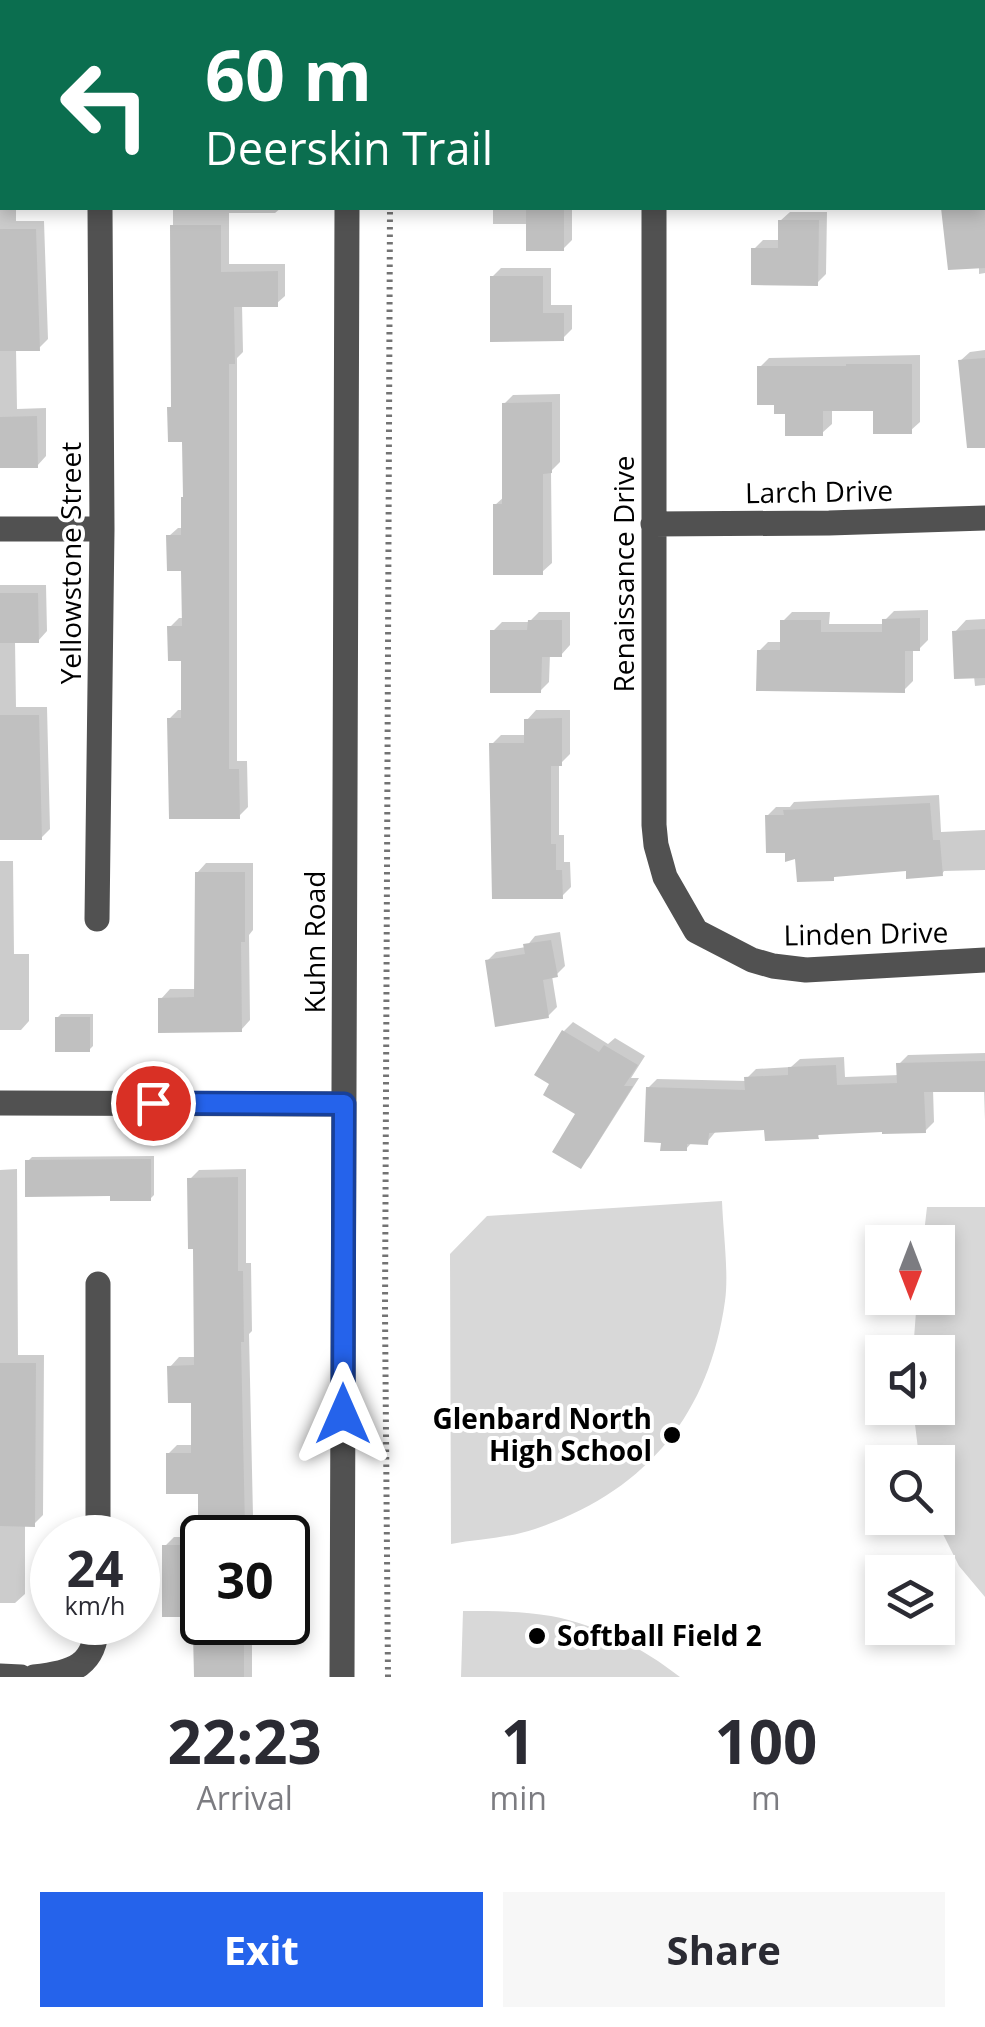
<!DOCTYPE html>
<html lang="en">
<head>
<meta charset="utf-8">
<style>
	body { margin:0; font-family:"Open Sans",sans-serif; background:#f7f7f7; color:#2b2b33; height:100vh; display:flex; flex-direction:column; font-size:38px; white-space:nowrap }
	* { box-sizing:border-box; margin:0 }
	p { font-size:32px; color:#7c7c81 }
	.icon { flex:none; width:55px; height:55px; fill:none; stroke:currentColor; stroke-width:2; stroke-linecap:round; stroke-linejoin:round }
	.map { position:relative; height:1677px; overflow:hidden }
	.panel { display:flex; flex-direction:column; background:#fff; flex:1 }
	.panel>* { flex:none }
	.hud { position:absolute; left:0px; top:0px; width:985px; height:210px; box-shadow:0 5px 15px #0003; background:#0b6e4f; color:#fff; overflow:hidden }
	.needle { width:65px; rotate:180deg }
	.controls { position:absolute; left:865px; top:1225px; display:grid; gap:20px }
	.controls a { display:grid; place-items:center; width:90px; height:90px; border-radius:0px; background:#fff; box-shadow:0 5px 15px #0003; font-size:50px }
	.speed { position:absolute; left:30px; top:1515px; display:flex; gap:20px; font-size:50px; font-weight:700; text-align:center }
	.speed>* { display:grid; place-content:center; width:130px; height:130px; border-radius:50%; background:#fff; box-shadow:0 5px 15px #0003; line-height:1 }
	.speed small { font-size:25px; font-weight:400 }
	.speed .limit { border:5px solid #111; border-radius:15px; background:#fff; color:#111 }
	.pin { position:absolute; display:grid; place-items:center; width:85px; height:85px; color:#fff; margin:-42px; border:5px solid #fff; border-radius:50%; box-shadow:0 2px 10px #0007 }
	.me { position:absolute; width:110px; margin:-55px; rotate:0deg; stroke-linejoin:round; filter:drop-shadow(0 0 8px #0008) }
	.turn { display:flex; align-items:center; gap:35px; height:210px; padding:0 40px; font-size:45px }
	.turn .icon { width:130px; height:130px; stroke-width:2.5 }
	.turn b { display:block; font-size:70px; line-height:85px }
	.eta { display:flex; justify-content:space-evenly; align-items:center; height:170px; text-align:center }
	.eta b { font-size:60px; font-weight:700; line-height:70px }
	.cta { display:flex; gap:20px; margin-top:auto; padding:20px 40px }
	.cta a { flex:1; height:115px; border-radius:0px; background:#2563eb; color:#fff; font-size:40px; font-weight:700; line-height:115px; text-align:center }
	.cta a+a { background:#f7f7f7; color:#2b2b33 }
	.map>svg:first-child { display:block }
	.green { fill:#d8d8d8 }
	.shadow { fill:#0003 }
	.building { fill:#c0c0c0 }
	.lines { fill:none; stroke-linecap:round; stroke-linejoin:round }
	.path { stroke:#737373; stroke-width:6; stroke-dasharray:2.5 5; stroke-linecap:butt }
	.minor { stroke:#515151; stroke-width:25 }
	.route-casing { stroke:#184099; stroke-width:25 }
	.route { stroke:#2563eb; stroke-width:18 }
	.poi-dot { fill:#000; stroke:#fff; stroke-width:4 }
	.labels { text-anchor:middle; stroke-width:8; stroke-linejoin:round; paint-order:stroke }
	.street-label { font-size:28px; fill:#000; stroke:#fff }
	.poi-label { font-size:28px; font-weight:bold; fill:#000; stroke:#fff; text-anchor:end }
</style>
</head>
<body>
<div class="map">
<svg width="985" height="1677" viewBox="0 0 985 1677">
	<rect width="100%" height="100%" fill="#fff"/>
	<path class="green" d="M 722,1201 C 723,1230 729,1274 725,1301 C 709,1416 645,1492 535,1529 C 509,1538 478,1539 451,1544 L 450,1254 L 487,1216 Z
		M 927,1207 L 985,1207 L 985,1597 L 959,1566 L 936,1520 L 938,1462 L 921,1462 L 919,1457 L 913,1408 L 938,1408 L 938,1352 L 913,1352 L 917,1298 L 938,1298 L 938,1242 L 923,1242 Z
		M 463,1611 C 492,1611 522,1611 551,1616 C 598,1625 643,1648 680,1677 L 461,1677 Z"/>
	<path class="shadow" d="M 0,0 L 32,0 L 31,2 L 2,2 L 2,208 L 16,208 L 16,221 L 44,221 L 48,339 L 39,348 L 16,348 L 17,409 L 46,408 L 46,456 L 37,466 L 0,466 Z
		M 191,0 L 248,0 L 246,2 L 191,2 Z
		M 494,0 L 573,0 L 573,2 L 494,2 Z
		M 777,0 L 833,0 L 833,2 L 777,2 Z
		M 958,0 L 985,0 L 985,42 L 982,42 L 982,2 L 958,2 Z
		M 985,42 L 985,273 L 979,274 L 979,266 L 950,267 L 945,208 L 982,208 L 982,51 Z
		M 173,208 L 281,208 L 275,213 L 229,213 L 229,264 L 285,264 L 285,296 L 276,304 L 242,304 L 243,352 L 237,358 L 237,761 L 247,761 L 248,807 L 239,816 L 169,719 L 178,710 L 184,710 L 183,659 L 170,627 L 179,618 L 184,618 L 184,568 L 169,536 L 178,528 L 183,528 L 185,440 L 170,408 L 173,404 Z
		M 493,208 L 572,208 L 572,240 L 563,249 L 529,224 L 493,224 Z
		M 790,212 L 827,212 L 826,274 L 817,283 L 754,249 L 763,240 L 780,240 L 780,221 Z
		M 501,268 L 551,268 L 551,305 L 572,305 L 572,329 L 563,338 L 492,277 Z
		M 985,350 L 985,406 L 960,361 L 970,352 Z
		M 920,355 L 920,422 L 910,431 L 876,409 L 832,409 L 832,424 L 822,433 L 787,411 L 760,367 L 769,358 Z
		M 560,394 L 560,462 L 551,471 L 552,563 L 542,572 L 495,505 L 505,496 L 504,404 L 513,395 Z
		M 0,585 L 46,585 L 47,631 L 38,641 L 15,641 L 16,707 L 47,707 L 50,829 L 41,838 L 0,838 Z
		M 928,610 L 928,640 L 919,649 L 913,649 L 913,681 L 904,690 L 759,651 L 768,642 L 783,642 L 783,621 L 792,612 L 830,612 L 829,624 L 885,624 L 885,620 L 894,611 Z
		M 539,612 L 570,612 L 570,645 L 561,655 L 550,654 L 549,682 L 540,691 L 493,631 L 502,622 L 529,622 Z
		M 985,619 L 985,685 L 975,686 L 974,676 L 955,632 L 966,620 Z
		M 536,710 L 570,710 L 570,754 L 559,765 L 559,835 L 564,835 L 564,862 L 570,862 L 571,887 L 562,896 L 492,744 L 501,735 L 527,735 L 527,720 Z
		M 939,795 L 941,832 L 985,830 L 985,870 L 944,871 L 942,874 L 908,868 L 837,875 L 833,878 L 787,850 L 767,816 L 776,807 L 790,807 L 794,802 Z
		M 0,861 L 13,861 L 14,954 L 29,954 L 29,1021 L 21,1030 L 0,1030 Z
		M 206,863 L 253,863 L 253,930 L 249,935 L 250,1020 L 241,1030 L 161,999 L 170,989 L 197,989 L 197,873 Z
		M 560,932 L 565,966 L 556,975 L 552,976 L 557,1007 L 548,1016 L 487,961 L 496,952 L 526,947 L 535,936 Z
		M 61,1014 L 93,1014 L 93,1046 L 89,1050 L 57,1018 Z
		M 573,1022 L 608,1044 L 615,1038 L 645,1056 L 631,1078 L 639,1078 L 589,1157 L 580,1166 L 579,1114 L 564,1031 Z
		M 985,1053 L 985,1120 L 984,1089 L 933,1089 L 934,1122 L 925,1131 L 821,1132 L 818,1136 L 767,1127 L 717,1130 L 707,1142 L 693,1141 L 686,1149 L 648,1088 L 657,1079 L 747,1081 L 747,1078 L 756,1069 L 791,1067 L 800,1059 L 844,1057 L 845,1077 L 899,1075 L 899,1064 L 908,1055 Z
		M 154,1156 L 154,1195 L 150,1199 L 112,1194 L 28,1161 L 32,1157 Z
		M 17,1169 L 18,1355 L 44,1355 L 43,1515 L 34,1524 L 25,1524 L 25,1594 L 15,1603 L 0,1603 L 0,1170 Z
		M 246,1169 L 246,1263 L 251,1263 L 252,1331 L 249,1334 L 253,1516 L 244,1525 L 200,1491 L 168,1454 L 177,1445 L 194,1445 L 193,1401 L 170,1367 L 179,1357 L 196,1357 L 195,1247 L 190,1179 L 199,1170 Z
		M 174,1537 L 220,1537 L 202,1538 L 202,1614 L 165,1614 L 165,1546 Z
		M 205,1625 L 252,1625 L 252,1677 L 196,1677 L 196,1634 Z"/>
	<path class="building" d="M 526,208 L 564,208 L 564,251 L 526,251 Z
		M 941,208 L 985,208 L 985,268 L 948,270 Z
		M 778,220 L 819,220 L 818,286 L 751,285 L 751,248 L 778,248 Z
		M 170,225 L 221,225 L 221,272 L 278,271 L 278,307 L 234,307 L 235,364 L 229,364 L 229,769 L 239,769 L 240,819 L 169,819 L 167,718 L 181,718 L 181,661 L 168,661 L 167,626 L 182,626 L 181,571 L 167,571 L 166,535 L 181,535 L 181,497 L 183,497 L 182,442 L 168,442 L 167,407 L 171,407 Z
		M 0,229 L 36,229 L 40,351 L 0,351 Z
		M 490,276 L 543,276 L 543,313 L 564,313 L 564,341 L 490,342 Z
		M 985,358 L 985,448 L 967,448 L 958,360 Z
		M 846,364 L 912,364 L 912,434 L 873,434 L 873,411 L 823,411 L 823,436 L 785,436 L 785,414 L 774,414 L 774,405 L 757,405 L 757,366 L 846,366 Z
		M 552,402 L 552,473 L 543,474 L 543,575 L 493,575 L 493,504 L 502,504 L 502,403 Z
		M 37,416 L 38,468 L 0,468 L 0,417 Z
		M 0,593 L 38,593 L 39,643 L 0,643 Z
		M 920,618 L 920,651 L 905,651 L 905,693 L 756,691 L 757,650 L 780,650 L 780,620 L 821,620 L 821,632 L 882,632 L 882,619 Z
		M 528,620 L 562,620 L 562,657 L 542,657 L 541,693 L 490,693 L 490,630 L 527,630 Z
		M 985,629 L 985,678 L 954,679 L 952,631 Z
		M 0,715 L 39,715 L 42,840 L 0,840 Z
		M 562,718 L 562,766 L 551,766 L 551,844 L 556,844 L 556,870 L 562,870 L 563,899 L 492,899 L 489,743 L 524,743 L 524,719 Z
		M 930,803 L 933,840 L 940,840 L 943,876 L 906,879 L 906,871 L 834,877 L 834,881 L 797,882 L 795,859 L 785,862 L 785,853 L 766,853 L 765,815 L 784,815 L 783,810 Z
		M 195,872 L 245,872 L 245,942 L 241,942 L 242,1032 L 158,1033 L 158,998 L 194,997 Z
		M 551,940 L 558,977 L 543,980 L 549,1018 L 495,1027 L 485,960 L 525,954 L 523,944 Z
		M 55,1017 L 90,1017 L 90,1052 L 55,1052 Z
		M 562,1030 L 599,1052 L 604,1045 L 638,1065 L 624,1086 L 633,1086 L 581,1169 L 552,1152 L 575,1114 L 543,1095 L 549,1084 L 534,1075 Z
		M 985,1061 L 985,1092 L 924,1092 L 926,1133 L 882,1134 L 882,1132 L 818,1135 L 819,1139 L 765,1141 L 764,1130 L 709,1133 L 708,1145 L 687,1144 L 687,1151 L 660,1151 L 661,1143 L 644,1142 L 646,1087 L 745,1090 L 744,1077 L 788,1075 L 788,1067 L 836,1065 L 837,1085 L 897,1083 L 896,1063 Z
		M 151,1159 L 151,1201 L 110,1201 L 110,1196 L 25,1197 L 25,1160 Z
		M 238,1177 L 238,1271 L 243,1271 L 244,1342 L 241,1342 L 245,1528 L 198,1528 L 198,1494 L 166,1494 L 166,1453 L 191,1453 L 191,1403 L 168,1403 L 167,1366 L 194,1365 L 193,1249 L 188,1249 L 187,1178 Z
		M 0,1363 L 36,1363 L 35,1527 L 0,1526 Z
		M 162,1545 L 202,1545 L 202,1617 L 162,1617 Z
		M 193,1633 L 244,1633 L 244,1677 L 194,1677 Z"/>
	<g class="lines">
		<path class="path" d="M 391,2 L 391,0
			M 388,1677 L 385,1311 L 390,208"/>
		<path class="minor" d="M 348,2 L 348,0
			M 655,2 L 655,0
			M 654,208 L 654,825 L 656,845 L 665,877 L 696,931 L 752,960 L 773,966 L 806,970 L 985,960
			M 653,524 L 829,523 L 985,518
			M 0,529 L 102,529
			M 97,919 L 102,529 L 100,208
			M 0,1103 L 344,1104
			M 98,1284 L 98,1538
			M 0,1676 L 21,1677
			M 34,1677 C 73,1673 96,1666 97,1622
			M 342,1677 L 347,208"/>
	</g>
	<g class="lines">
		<g class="route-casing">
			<path id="route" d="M 153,1103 L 344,1104 L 343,1414"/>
		</g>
		<use href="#route" class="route"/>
	</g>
	<g class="poi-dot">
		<circle cx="672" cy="1435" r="10"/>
		<circle cx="537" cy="1636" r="10"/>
	</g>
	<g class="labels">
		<g class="street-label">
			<text transform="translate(819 492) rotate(-1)" y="10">Larch Drive</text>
			<text transform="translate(71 563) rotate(-90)" y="10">Yellowstone Street</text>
			<text transform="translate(624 574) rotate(-90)" y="10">Renaissance Drive</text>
			<text transform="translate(866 934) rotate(-1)" y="10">Linden Drive</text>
			<text transform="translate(315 942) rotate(-90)" y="10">Kuhn Road</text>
		</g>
		<g class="poi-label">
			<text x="652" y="1429">Glenbard North<tspan x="652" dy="32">High School</tspan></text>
			<text x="557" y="1646" text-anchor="start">Softball Field 2</text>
		</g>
	</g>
</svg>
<div class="controls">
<a><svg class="needle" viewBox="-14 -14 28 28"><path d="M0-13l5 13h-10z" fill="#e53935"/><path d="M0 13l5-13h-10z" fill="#7c7c81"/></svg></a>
<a><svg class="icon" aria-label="sound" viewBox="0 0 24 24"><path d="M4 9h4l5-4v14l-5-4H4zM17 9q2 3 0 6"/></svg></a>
<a><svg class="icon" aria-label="search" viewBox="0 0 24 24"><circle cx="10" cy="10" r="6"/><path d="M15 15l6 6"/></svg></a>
<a><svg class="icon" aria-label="layers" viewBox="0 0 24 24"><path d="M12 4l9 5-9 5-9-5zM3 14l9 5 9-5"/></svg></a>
</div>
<div class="speed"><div>24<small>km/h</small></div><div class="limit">30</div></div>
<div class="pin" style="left:153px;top:1103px;background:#d93025"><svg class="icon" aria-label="arrive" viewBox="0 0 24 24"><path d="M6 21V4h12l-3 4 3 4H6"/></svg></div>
<svg class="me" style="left:343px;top:1414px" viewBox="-20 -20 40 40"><path d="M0-17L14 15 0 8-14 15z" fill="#2563eb" stroke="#fff" stroke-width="4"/></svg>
<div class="hud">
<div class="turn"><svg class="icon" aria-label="left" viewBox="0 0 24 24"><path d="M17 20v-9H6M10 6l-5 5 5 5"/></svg><div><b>60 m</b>Deerskin Trail</div></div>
</div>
</div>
<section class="panel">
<div class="eta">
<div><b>22:23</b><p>Arrival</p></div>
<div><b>1</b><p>min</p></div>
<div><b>100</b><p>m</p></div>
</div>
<div class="cta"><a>Exit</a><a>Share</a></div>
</section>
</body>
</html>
